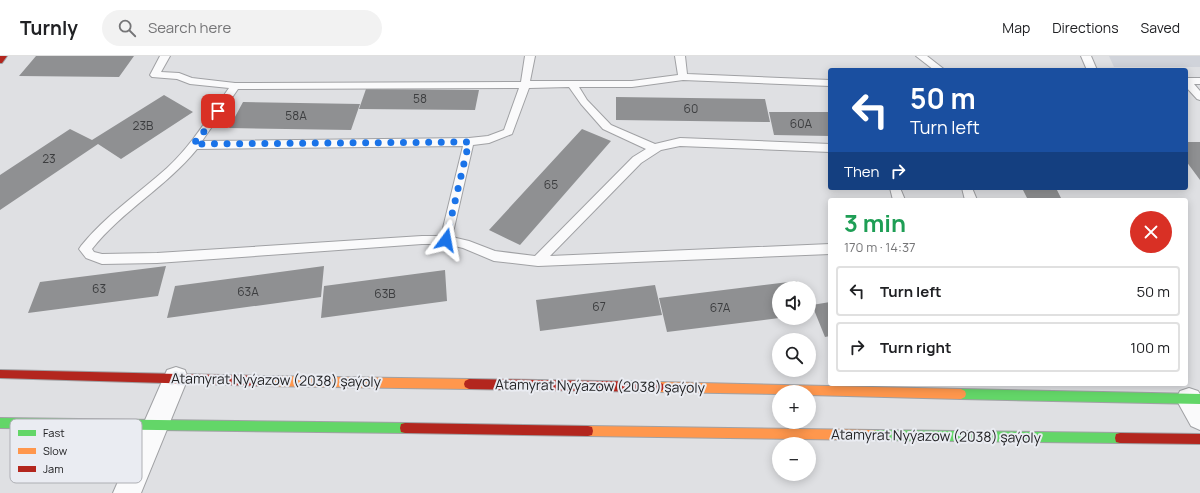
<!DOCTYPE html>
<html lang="en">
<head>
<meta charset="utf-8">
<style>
	body { margin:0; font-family:Manrope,sans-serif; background:#f2f2f2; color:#202124; height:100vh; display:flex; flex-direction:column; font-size:15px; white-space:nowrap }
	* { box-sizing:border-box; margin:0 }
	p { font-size:13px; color:#757577 }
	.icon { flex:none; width:22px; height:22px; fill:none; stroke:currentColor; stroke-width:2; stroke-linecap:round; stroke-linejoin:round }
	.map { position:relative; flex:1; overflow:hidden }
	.details { position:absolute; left:828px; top:142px; width:360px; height:188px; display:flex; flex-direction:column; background:#fff; border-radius:4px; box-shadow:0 2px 10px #0003 }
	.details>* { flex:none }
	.banner { position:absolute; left:828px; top:12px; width:360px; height:122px; border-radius:4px; box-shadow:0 2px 10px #0003; background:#1a4fa0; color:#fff; overflow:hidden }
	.buttons { position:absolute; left:772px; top:225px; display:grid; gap:8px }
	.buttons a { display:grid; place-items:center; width:44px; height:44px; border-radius:50%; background:#fff; box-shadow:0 2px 10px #0003; font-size:20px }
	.pin { position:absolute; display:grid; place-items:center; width:34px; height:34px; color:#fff; margin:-17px; border-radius:8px; box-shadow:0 2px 6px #0006 }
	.me { position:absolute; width:44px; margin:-22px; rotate:13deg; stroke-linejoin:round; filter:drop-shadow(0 0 3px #0008) }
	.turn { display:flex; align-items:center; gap:14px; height:84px; padding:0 16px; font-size:18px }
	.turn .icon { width:52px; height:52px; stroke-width:2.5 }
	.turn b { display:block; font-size:28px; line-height:34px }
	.then { display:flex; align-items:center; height:38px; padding:0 16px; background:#0003; gap:8px; font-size:15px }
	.round { display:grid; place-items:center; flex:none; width:42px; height:42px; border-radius:21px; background:#f2f2f2 }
	.head { display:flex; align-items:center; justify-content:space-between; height:68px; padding:0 16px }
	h1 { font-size:24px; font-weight:700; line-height:30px; color:#1e9e55 }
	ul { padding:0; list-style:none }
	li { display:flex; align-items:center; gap:12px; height:50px; margin:0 8px 6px; padding:0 8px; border:2px solid #e0e0e0; border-radius:4px }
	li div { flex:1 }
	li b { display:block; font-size:15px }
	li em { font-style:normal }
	header { display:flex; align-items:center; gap:24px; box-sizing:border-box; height:56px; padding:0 20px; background:#fff; border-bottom:1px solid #e0e0e0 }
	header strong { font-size:19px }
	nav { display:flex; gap:22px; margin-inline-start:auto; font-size:14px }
	.search { width:280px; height:36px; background:#f2f2f2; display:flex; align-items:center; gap:10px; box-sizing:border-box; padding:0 14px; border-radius:22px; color:#757577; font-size:15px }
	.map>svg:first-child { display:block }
	.built { fill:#d0d3da }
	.building { fill:#8f9092 }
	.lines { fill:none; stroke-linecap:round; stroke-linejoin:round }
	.lane-casing { stroke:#a0a1a4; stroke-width:2 }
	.street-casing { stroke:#a0a1a4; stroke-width:2 }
	.fast-casing { stroke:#a0a1a4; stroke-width:2 }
	.slow-casing { stroke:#a0a1a4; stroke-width:2 }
	.jam-casing { stroke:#a0a1a4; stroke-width:2 }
	.lane { fill:#fafafb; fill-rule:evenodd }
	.street { fill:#fafafb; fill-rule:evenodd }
	.fast { fill:#63d668; fill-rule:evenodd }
	.slow { fill:#ff974d; fill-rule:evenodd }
	.jam { fill:#b3261e; fill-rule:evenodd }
	.route { stroke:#1a73e8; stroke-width:7; stroke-dasharray:0 12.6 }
	.labels { text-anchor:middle; stroke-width:4; stroke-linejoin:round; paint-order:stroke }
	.number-label { font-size:12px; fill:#3c3d3f }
	.street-label { font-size:14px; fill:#212123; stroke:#eaecf2 }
	.key { fill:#eaecf2; stroke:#aeafb4; stroke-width:1 }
	.key-label { font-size:11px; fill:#212123 }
</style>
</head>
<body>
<header>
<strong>Turnly</strong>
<div class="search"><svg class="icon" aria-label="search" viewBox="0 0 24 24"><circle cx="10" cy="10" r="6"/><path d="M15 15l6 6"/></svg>Search here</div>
<nav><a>Map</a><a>Directions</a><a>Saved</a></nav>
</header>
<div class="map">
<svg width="1200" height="437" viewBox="0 0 1200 437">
	<rect width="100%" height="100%" fill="#dfe0e3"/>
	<path class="built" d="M 1109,0 L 1200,0 L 1200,11 L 1114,11 Z"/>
	<path class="building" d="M 36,0 L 134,0 L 119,21 L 19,20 Z
		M 366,33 L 479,34 L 475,54 L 359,53 Z
		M 164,39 L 193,56 L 121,103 L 98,88 L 0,154 L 0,119 L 70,73 L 92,84 Z
		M 616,41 L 765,43 L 770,66 L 616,64 Z
		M 243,46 L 360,48 L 351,74 L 229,72 Z
		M 769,56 L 830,56 L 830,80 L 774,79 Z
		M 582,73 L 611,85 L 520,189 L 489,174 Z
		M 1186,86 L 1200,86 L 1200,124 L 1186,105 Z
		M 1022,132 L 1056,132 L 1062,144 L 1028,144 Z
		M 166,210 L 158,240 L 28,257 L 40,226 Z
		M 324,210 L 321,241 L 167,262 L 175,230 Z
		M 445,214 L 447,245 L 321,262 L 324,230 Z
		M 797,225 L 800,232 L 779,232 L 779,262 L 667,276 L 659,242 Z
		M 655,229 L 662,259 L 540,275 L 536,244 Z
		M 830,246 L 830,280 L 825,281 L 812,249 Z"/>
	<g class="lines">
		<g class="lane-casing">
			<path id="lane" d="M 160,0 L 170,0 L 161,16 L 179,17 L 192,22 L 235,27 L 521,26 L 525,0 L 535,0 L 530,25 L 632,25 L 678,19 L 675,0 L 685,0 L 687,18 L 830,24 L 830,30 L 683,24 L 632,31 L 579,31 L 587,44 L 611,69 L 655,88 L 680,82 L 830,88 L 830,96 L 680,90 L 661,94 L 641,107 L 550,200 L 830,188 L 830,198 L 538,210 L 494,205 L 463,192 L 446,188 L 422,188 L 157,207 L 102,208 L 86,202 L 79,193 L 81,190 C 106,159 138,138 167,112 C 192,89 209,60 229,32 L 190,28 L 177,23 L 152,21 L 150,19 ZM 569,31 L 581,48 L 603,73 L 646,93 L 633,101 L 535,200 L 495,195 L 469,185 L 452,181 L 473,89 L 489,87 L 512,78 L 529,32 ZM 519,32 L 504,74 L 488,80 L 469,82 L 202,85 L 238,33 ZM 463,90 L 441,180 L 422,180 L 157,197 L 102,198 L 94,196 L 92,193 C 122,155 166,131 197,93 Z
				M 916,0 L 927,0 L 945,14 L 934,14 Z
				M 1081,0 L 1091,0 L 1097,14 L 1087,14 Z
				M 1186,22 L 1200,22 L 1200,28 L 1194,28 L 1200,35 L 1200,44 L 1197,43 L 1186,31 Z
				M 890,132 L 900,132 L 905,144 L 893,144 Z
				M 962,132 L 972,132 L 977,144 L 965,144 Z"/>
		</g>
		<g class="street-casing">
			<path id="street" d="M 176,311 L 185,314 L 188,322 L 141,437 L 113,437 L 167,314 Z
				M 1189,332 L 1198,335 L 1200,338 L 1200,374 L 1191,370 L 1176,343 L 1180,335 Z"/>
		</g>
		<g class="fast-casing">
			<path id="fast" d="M 961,333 L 1200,338 L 1200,348 L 961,343 L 957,341 L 956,338 L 957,335 Z
				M 0,362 L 405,367 L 409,368 L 410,372 L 409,376 L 405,377 L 0,372 Z
				M 873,374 L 1120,377 L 1124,378 L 1125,382 L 1124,386 L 1120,387 L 873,384 L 869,383 L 868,379 L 869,375 Z"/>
		</g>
		<g class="slow-casing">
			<path id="slow" d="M 262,320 L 469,323 L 473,325 L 474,328 L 473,331 L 469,333 L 262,330 L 258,328 L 257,325 L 258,322 Z
				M 659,326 L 961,333 L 965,335 L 966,338 L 965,341 L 961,343 L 809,339 L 809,336 L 779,336 L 779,338 L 659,336 L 655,334 L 654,331 L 655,328 Z
				M 588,370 L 873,374 L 877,375 L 878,379 L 877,383 L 873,384 L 588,380 L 584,379 L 583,375 L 584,371 Z"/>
		</g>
		<g class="jam-casing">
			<path id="jam" d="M 0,0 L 7,0 L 2,7 L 0,7 Z
				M 0,314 L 262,320 L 266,322 L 267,325 L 266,328 L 262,330 L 0,322 Z
				M 469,323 L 659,326 L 663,328 L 664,331 L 663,334 L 659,336 L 469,333 L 465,331 L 464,328 L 465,325 Z
				M 405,367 L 588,370 L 592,371 L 593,375 L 592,379 L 588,380 L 405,377 L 401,376 L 400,372 L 401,368 Z
				M 1120,377 L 1200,378 L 1200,388 L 1120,387 L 1116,386 L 1115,382 L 1116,378 Z"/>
		</g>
		<use href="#lane" class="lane"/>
		<use href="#street" class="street"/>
		<use href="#fast" class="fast"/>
		<use href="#slow" class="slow"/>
		<use href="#jam" class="jam"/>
	</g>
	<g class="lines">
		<path class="route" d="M 218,55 L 201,80 L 193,88 L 469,86 L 446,184"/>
	</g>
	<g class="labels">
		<g class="number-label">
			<text x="420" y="47">58</text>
			<text x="691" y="57">60</text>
			<text x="296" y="64">58A</text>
			<text x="801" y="72">60A</text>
			<text x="143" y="74">23B</text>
			<text x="49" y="107">23</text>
			<text x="551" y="133">65</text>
			<text x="99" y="237">63</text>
			<text x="248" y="240">63A</text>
			<text x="385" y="242">63B</text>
			<text x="599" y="255">67</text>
			<text x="720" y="256">67A</text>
		</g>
		<g class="street-label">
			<text transform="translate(276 324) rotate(1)" y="5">Atamyrat Nyýazow (2038) şaýoly</text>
			<text transform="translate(600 330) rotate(1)" y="5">Atamyrat Nyýazow (2038) şaýoly</text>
			<text transform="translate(936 380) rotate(1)" y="5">Atamyrat Nyýazow (2038) şaýoly</text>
		</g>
	</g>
	<rect x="10" y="363" width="132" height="64" rx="6" class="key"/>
	<rect x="18" y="374" width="18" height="6" fill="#63d668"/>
	<rect x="18" y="392" width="18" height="6" fill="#ff974d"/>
	<rect x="18" y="410" width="18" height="6" fill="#b3261e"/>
	<g class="key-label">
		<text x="43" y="381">Fast</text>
		<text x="43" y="399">Slow</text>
		<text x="43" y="417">Jam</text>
	</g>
</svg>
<div class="buttons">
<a><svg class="icon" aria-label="sound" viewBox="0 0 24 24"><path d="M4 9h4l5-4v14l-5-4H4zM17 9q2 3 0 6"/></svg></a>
<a><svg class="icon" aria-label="search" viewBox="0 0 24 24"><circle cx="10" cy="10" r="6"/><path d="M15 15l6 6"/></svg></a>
<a>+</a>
<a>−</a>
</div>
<div class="pin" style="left:218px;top:55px;background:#d93025"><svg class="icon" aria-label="arrive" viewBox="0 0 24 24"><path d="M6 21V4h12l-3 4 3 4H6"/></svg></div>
<svg class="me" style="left:446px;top:184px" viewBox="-20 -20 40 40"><path d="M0-17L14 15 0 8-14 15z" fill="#1a73e8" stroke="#fff" stroke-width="4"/></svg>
<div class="banner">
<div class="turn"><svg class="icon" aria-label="left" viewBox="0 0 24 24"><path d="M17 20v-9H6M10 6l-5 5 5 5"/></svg><div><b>50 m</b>Turn left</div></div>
<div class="then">Then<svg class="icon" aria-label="right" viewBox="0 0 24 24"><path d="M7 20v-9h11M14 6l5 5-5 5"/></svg></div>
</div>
<section class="details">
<div class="head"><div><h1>3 min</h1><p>170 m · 14:37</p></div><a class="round" style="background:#d93025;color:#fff"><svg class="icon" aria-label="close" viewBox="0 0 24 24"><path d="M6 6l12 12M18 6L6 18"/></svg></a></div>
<ul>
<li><svg class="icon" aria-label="left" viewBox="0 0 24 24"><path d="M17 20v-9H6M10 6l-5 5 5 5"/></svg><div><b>Turn left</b></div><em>50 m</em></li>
<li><svg class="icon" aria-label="right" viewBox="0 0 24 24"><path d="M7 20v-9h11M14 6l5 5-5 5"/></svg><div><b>Turn right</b></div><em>100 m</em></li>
</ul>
</section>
</div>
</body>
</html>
